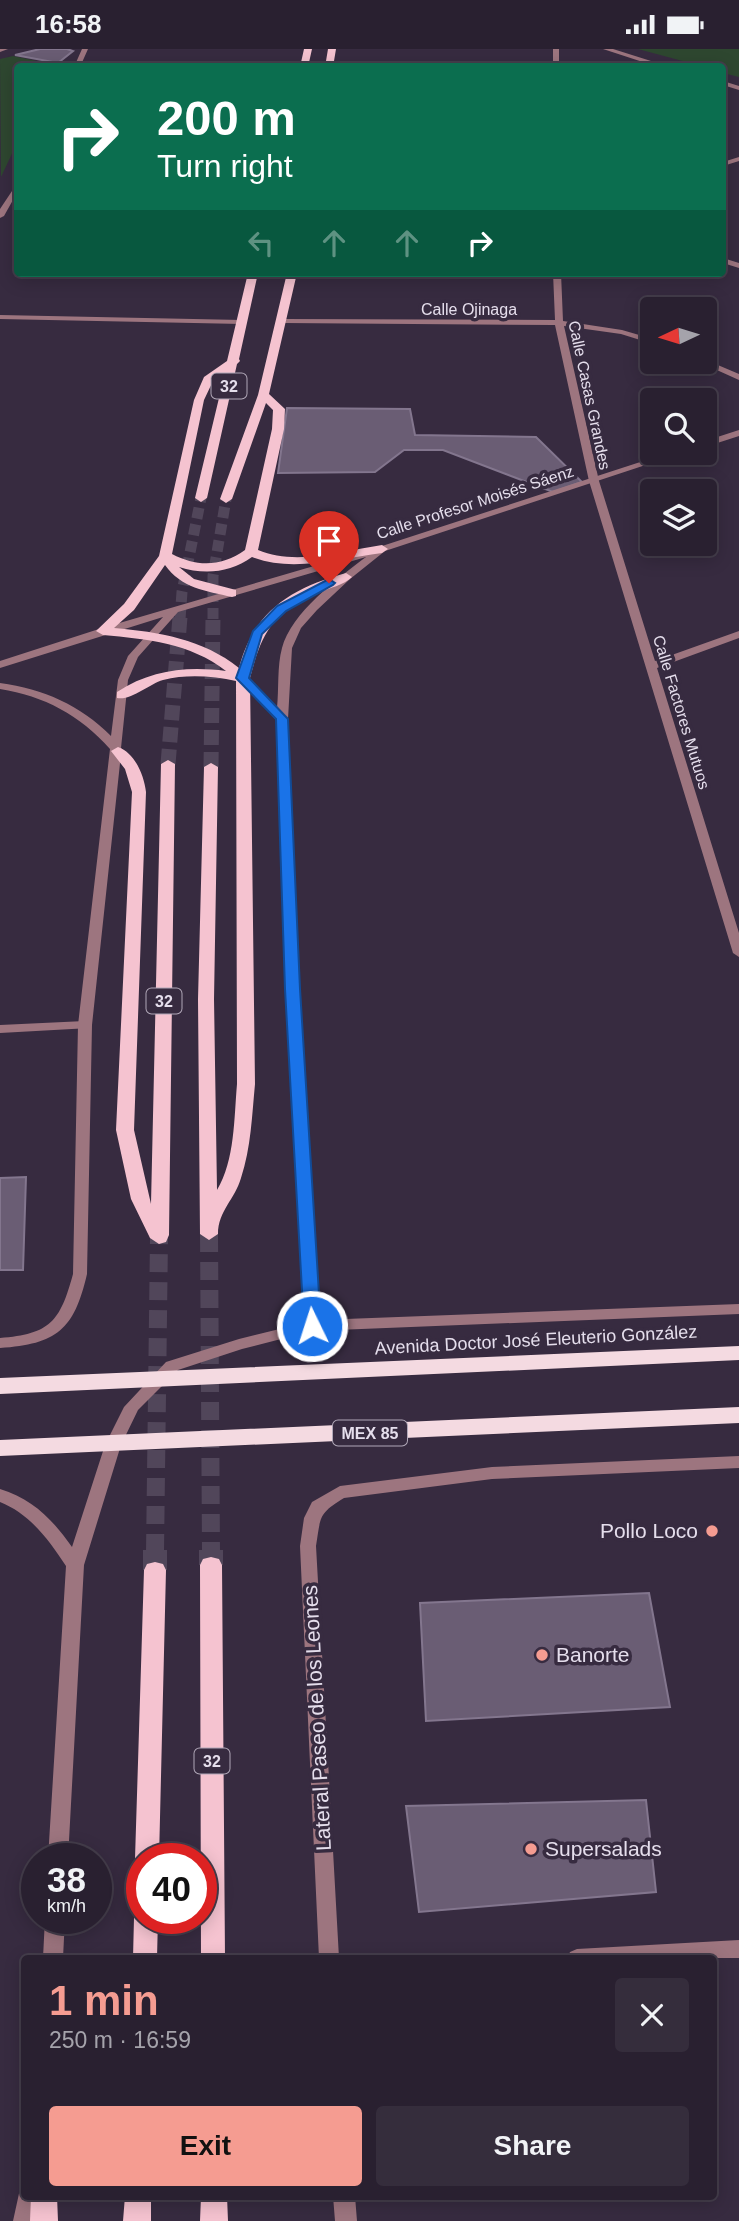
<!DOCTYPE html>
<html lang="en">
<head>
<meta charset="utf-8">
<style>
	body { margin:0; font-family:Arial,sans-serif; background:#352d3c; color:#f1f3f6; height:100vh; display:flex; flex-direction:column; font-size:26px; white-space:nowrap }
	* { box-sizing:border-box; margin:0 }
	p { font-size:23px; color:#a5a3ab }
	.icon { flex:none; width:38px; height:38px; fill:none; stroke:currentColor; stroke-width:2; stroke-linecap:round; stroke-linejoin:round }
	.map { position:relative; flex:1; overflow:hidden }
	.sheet { position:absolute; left:21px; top:1906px; width:696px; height:245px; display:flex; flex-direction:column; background:#292030; border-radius:7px; box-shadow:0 4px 18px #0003,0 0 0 2px #453e4c }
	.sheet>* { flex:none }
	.guide { position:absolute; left:14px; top:14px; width:712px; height:214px; border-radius:7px; box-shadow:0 4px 18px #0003,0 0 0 2px #453e4c; background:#0b6e4f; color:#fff; overflow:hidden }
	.needle { width:46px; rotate:266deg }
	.tools { position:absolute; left:640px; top:248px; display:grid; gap:14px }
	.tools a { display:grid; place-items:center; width:77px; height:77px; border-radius:7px; background:#292030; box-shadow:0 4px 18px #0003,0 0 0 2px #453e4c; font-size:35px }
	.speed { position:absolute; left:21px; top:1794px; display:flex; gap:14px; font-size:35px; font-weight:700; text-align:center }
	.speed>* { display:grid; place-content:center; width:91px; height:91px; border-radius:50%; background:#292030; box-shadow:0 4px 18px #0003,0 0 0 2px #453e4c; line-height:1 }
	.speed small { font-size:18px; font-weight:400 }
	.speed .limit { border:10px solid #d22; background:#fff; color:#111 }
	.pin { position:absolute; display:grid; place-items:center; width:60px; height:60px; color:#fff; margin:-72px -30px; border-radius:50% 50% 50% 0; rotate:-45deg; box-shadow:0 0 7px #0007 }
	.pin .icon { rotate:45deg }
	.me { position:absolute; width:77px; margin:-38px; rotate:356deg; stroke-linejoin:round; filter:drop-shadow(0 0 5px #0008) }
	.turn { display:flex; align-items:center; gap:24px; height:147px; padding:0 28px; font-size:32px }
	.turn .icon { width:91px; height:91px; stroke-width:2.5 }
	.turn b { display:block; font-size:49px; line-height:60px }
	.lanes { display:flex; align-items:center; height:66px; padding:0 28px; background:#0003; justify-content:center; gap:35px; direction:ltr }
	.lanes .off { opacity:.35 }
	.round { display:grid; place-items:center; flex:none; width:74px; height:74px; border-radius:7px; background:#352d3c }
	.summary { display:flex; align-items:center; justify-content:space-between; height:119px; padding:0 28px }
	h1 { font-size:42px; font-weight:700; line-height:52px; color:#f59c91 }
	.action { display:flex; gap:14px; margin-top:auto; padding:14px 28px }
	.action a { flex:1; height:80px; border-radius:7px; background:#f59c91; color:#111; font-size:28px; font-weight:700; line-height:80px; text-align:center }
	.action a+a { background:#352d3c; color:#f1f3f6 }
	.status { display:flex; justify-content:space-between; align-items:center; height:49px; padding:0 35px; background:#292030; direction:ltr }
	.status svg { height:19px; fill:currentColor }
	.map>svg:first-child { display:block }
	.green { fill:#2e4730 }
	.building { fill:#6a5d74; stroke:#83768e; stroke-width:2 }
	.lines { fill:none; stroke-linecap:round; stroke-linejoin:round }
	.primary-tunnel-far3 { stroke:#51465a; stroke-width:11; stroke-dasharray:11 6; stroke-linecap:butt }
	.primary-tunnel-far2 { stroke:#51465a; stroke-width:15; stroke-dasharray:15 7; stroke-linecap:butt }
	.primary-tunnel-far1 { stroke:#51465a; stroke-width:18; stroke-dasharray:18 10; stroke-linecap:butt }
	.primary-tunnel { stroke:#51465a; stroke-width:24; stroke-dasharray:24 12; stroke-linecap:butt }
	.minor { fill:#9d757f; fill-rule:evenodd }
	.tertiary { fill:#9d757f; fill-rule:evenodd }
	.primary { fill:#f5c3d0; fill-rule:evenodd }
	.trunk { fill:#f4dae1; fill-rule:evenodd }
	.route { fill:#1a73e8; stroke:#114b97; stroke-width:2 }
	.poi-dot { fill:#f59c91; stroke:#372b40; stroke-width:2.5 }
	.labels { text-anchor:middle; stroke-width:7; stroke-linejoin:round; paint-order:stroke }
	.far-street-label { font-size:16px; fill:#e5deec; stroke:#372b40 }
	.shield { fill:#372b40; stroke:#b1a8b8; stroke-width:2 }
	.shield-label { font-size:16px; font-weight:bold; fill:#e5deec }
	.street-label { font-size:18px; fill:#e5deec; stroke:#372b40 }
	.near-poi-label { font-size:21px; fill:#e5deec; stroke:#372b40; text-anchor:start }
	.near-street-label { font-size:21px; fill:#e5deec; stroke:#372b40 }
</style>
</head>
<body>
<div class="status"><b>16:58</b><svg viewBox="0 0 49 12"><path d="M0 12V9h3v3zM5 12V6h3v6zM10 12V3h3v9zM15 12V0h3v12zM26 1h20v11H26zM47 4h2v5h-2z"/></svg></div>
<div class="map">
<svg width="739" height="2172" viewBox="0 0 739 2172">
	<rect width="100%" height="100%" fill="#372b40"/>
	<path class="green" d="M 638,0 L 739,0 L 739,28 L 723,24 L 723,18 L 701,17 Z
		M 13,7 L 56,16 L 18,18 L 17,94 L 1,128 L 0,10 Z"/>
	<path class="building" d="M 40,0 L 67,0 L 73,2 L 58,14 L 15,6 Z
		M 287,359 L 410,360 L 415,386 L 536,388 L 582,433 L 553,443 L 443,401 L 404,401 L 375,423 L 278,424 Z
		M 26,1128 L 23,1221 L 0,1221 L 0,1129 Z
		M 649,1544 L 670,1658 L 426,1672 L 420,1554 Z
		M 646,1751 L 656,1843 L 419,1863 L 406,1757 Z"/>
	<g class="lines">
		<path class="primary-tunnel-far3" d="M 180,570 L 182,543 L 201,449
			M 213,570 L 213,527 L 226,450"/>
		<path class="primary-tunnel-far2" d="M 168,715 L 180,568
			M 211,718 L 213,568"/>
		<path class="primary-tunnel-far1" d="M 209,1185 L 211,1503
			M 155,1503 L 159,1189"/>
		<path class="primary-tunnel" d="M 211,1501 L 211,1516
			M 155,1521 L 155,1501"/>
		<path class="minor" d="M 82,0 L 88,0 L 80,18 L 74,18 Z
			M 553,0 L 559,0 L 559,18 L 553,18 Z
			M 603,0 L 613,0 L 670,18 L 658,18 Z
			M 723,32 L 739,37 L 739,41 L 723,36 Z
			M 739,108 L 739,112 L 723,117 L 723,113 Z
			M 18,133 L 18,142 L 4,167 L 0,169 L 0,160 Z
			M 723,209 L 739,214 L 739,219 L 723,214 Z
			M 553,224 L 561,224 L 563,272 L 622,281 L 653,290 L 653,295 L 621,285 L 564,277 L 599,432 L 655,612 L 739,582 L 739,589 L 657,619 L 739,884 L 739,908 L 733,904 L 589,432 L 555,276 L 283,274 L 279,272 L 283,270 L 555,271 Z
			M 0,266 L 242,271 L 246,273 L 242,275 L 0,270 Z
			M 706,311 L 739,325 L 739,331 L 699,313 L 705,313 Z
			M 85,972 L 90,973 L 92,976 L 90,979 L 0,984 L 0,976 Z
			M 739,1891 L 739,1909 L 567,1909 L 570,1903 L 577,1900 Z"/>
		<path class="tertiary" d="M 0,0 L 8,0 L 0,3 Z
			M 739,381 L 739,387 L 705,398 L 705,392 Z
			M 668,404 L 682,404 L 385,502 L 350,530 L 317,561 L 301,579 L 292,599 L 288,670 L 299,940 L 319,1271 L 739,1255 L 739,1265 L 312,1282 L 242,1300 L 178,1321 L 138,1361 L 121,1396 L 84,1516 L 68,1810 L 48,1810 L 66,1517 C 49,1491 30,1465 0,1453 L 0,1440 C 33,1450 53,1471 72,1498 L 105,1396 L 124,1358 L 166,1313 L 239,1290 L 304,1274 L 287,940 L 276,671 L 238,629 L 243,626 L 247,627 L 277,659 C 279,640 277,617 282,599 C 291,564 338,529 366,508 L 178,563 L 138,608 L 128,631 L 121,699 L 124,702 L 121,705 L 92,976 L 87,1225 C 74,1281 57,1295 0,1299 L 0,1289 C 50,1285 60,1273 73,1225 L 78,976 L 110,700 C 80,666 44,647 0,640 L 0,634 C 44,640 80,656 111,687 L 118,631 L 128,607 L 163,568 L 0,619 L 0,612 L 99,580 L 379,498 Z
			M 739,1407 L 739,1419 L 492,1430 L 344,1449 C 318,1465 321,1467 316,1497 L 339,1909 L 319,1909 L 300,1497 L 304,1469 L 312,1453 L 340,1437 L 492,1418 Z
			M 45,1869 L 65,1869 L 63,1909 L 43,1909 Z
			M 24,2138 L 24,2147 L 39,2147 L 35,2172 L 13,2172 L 20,2140 Z
			M 333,2147 L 355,2147 L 357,2172 L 335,2172 Z"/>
		<path class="primary" d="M 304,0 L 312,0 L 308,18 L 300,18 Z
			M 328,0 L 336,0 L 333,18 L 325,18 Z
			M 248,224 L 258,224 L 239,310 L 240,312 L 237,315 L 207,449 L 201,453 L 195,449 L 225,324 L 213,332 L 204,351 L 172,505 C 197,518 221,518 245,501 L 272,380 L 273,361 L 266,354 L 232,450 L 226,454 L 220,450 L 258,346 L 287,224 L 297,224 L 269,345 L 285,360 L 284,380 L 258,501 C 295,517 343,502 382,496 L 388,500 L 382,504 C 341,509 292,524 252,508 C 230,524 204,526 179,518 L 194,530 L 236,541 L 236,547 L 232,548 C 206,542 181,539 165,516 L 134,561 L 114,579 C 159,583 203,590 239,619 C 254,562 291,539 346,524 L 352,528 C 344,536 329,539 318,544 C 272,564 262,583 250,629 L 255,1035 C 252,1066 251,1099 241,1129 C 235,1150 218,1162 218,1185 L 209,1191 L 200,1185 L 198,950 L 204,718 L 211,714 L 218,718 L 214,950 L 217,1141 C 235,1111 234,1069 237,1035 L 236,632 C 213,627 187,625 163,631 C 149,635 131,652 117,649 L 117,643 C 151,621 186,617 226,622 C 190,594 147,590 103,586 L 96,582 L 124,555 L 159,507 L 194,351 L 204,328 L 227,312 Z
			M 118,698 C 135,704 144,726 146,743 L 134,1081 L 151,1155 L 161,715 L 168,711 L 175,715 L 169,1186 L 166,1193 L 159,1195 L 150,1189 L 131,1150 L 116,1081 L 132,743 L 125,720 L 111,702 Z
			M 211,1508 L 219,1510 L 222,1516 L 225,1909 L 201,1909 L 200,1516 L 203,1510 Z
			M 155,1513 L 163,1515 L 166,1521 L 159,1810 L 142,1810 L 142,1818 L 135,1810 L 144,1521 L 147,1515 Z
			M 142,1860 L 142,1869 L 158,1869 L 157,1909 L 133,1909 L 134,1869 L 137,1861 Z
			M 31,2147 L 57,2147 L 58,2172 L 30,2172 Z
			M 125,2147 L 151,2147 L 151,2172 L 123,2172 Z
			M 201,2147 L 227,2147 L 228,2172 L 200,2172 Z"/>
		<path class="trunk" d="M 739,1297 L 739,1311 L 0,1345 L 0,1329 Z
			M 739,1358 L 739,1374 L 0,1407 L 0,1391 Z"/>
	</g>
	<path class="route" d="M 329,530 L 335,534 L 333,536 L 286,562 L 262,585 L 249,629 L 288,670 L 300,940 L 321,1277 L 312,1283 L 304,1277 L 285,940 L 276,670 L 236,629 L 253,582 L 277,557 Z"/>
	<g class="poi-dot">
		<circle cx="712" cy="1482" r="7"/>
		<circle cx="542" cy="1606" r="7"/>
		<circle cx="531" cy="1800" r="7"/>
	</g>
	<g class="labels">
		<g class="far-street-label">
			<text x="469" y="266">Calle Ojinaga</text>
			<text transform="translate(590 346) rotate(78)" y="6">Calle Casas Grandes</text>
			<text transform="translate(475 453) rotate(-18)" y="6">Calle Profesor Moisés Sáenz</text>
			<text transform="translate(682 663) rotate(73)" y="6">Calle Factores Mutuos</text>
		</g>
		<g class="shield">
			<rect x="211.5" y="324.5" width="35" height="25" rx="5"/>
			<rect x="146.5" y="939.5" width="35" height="25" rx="5"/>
			<rect x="333" y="1371.5" width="74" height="25" rx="5"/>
			<rect x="194.5" y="1699.5" width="35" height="25" rx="5"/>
		</g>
		<g class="shield-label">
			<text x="229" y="343">32</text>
			<text x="164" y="958">32</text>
			<text x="370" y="1390">MEX 85</text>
			<text x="212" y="1718">32</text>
		</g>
		<g class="street-label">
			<text transform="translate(536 1291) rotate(-3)" y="6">Avenida Doctor José Eleuterio González</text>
		</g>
		<g class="near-poi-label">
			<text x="698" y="1489" text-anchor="end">Pollo Loco</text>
			<text x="556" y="1613">Banorte</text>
			<text x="545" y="1807">Supersalads</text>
		</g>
		<g class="near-street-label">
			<text transform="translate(317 1669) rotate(-93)" y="7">Lateral Paseo de los Leones</text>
		</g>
	</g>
</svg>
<div class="tools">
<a><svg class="needle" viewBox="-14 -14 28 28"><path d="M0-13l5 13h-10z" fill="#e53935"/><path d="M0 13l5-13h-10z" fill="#a5a3ab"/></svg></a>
<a><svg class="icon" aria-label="search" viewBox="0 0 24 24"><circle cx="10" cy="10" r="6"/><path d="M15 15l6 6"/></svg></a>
<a><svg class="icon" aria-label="layers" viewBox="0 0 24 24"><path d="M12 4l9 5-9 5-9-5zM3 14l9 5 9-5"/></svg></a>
</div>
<div class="speed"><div>38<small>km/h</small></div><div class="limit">40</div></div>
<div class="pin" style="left:329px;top:534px;background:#d93025"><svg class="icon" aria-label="arrive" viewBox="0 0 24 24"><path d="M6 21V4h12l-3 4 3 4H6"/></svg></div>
<svg class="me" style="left:312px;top:1277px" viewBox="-20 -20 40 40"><circle r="17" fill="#1a73e8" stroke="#fff" stroke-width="3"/><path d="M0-11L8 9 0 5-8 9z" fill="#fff"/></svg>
<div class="guide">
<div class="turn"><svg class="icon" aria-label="right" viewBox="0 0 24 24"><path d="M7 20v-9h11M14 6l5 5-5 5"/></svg><div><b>200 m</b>Turn right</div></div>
<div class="lanes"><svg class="icon off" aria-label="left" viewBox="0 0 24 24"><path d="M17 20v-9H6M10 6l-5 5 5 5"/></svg><svg class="icon off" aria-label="ahead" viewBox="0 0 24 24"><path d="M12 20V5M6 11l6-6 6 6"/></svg><svg class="icon off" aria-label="ahead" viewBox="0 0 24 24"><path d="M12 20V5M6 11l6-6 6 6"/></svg><svg class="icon" aria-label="right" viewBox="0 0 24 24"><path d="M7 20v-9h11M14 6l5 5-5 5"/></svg></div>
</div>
<section class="sheet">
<div class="summary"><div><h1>1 min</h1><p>250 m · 16:59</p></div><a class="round"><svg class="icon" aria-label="close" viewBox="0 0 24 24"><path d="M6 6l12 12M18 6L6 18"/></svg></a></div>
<div class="action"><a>Exit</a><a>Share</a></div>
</section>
</div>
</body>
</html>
